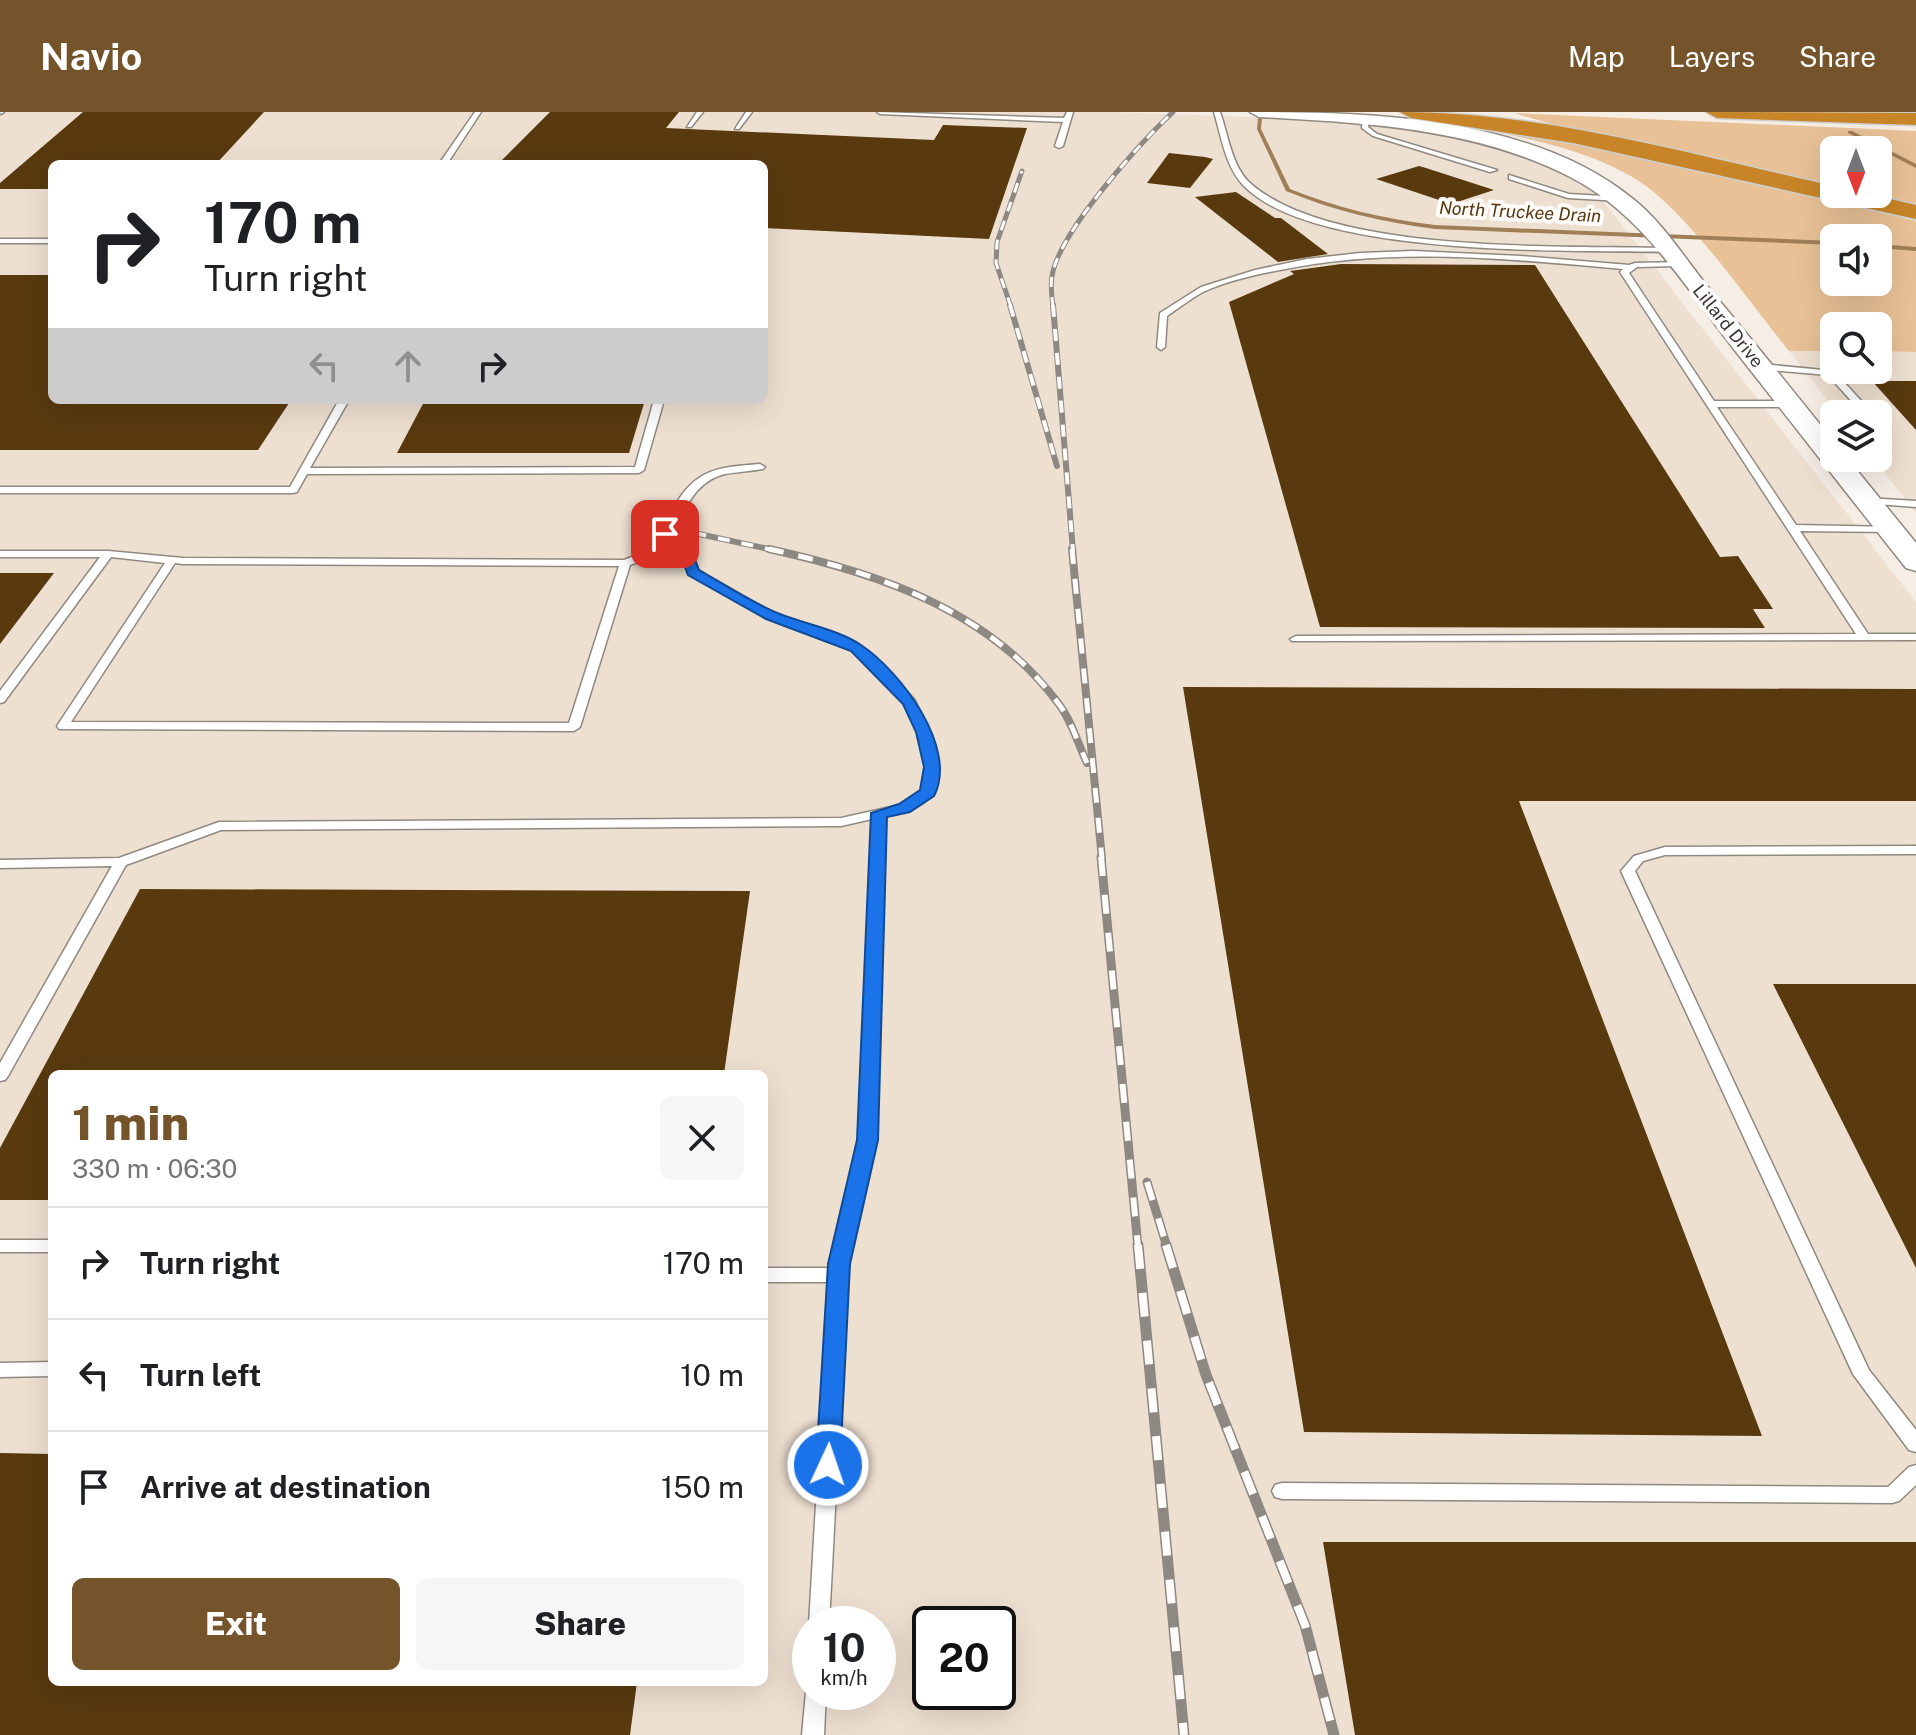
<!DOCTYPE html>
<html lang="en">
<head>
<meta charset="utf-8">
<style>
	body { margin:0; font-family:"Public Sans",sans-serif; background:#f6f6f6; color:#202124; height:100vh; display:flex; flex-direction:column; font-size:30px; white-space:nowrap }
	* { box-sizing:border-box; margin:0 }
	p { font-size:26px; color:#757577 }
	.icon { flex:none; width:44px; height:44px; fill:none; stroke:currentColor; stroke-width:2; stroke-linecap:round; stroke-linejoin:round }
	.map { position:relative; flex:1; overflow:hidden }
	.panel { position:absolute; left:48px; top:958px; width:720px; height:616px; display:flex; flex-direction:column; background:#fff; border-radius:12px; box-shadow:0 8px 32px #0002 }
	.panel>* { flex:none }
	.guide { position:absolute; left:48px; top:48px; width:720px; height:244px; border-radius:12px; box-shadow:0 8px 32px #0002; background:#fff; color:#202124; overflow:hidden }
	.needle { width:52px; rotate:180deg }
	.controls { position:absolute; left:1820px; top:24px; display:grid; gap:16px }
	.controls a { display:grid; place-items:center; width:72px; height:72px; border-radius:12px; background:#fff; box-shadow:0 8px 32px #0002; font-size:40px }
	.speed { position:absolute; left:792px; top:1494px; display:flex; gap:16px; font-size:40px; font-weight:700; text-align:center }
	.speed>* { display:grid; place-content:center; width:104px; height:104px; border-radius:50%; background:#fff; box-shadow:0 8px 32px #0002; line-height:1 }
	.speed small { font-size:20px; font-weight:400 }
	.speed .limit { border:4px solid #111; border-radius:12px; background:#fff; color:#111 }
	.pin { position:absolute; display:grid; place-items:center; width:68px; height:68px; color:#fff; margin:-34px; border-radius:16px; box-shadow:0 4px 12px #0006 }
	.me { position:absolute; width:88px; margin:-44px; rotate:3deg; stroke-linejoin:round; filter:drop-shadow(0 0 6px #0008) }
	.turn { display:flex; align-items:center; gap:28px; height:168px; padding:0 24px; font-size:36px }
	.turn .icon { width:104px; height:104px; stroke-width:2.5 }
	.turn b { display:block; font-size:56px; line-height:68px }
	.lanes { display:flex; align-items:center; height:76px; padding:0 24px; background:#0003; justify-content:center; gap:40px; direction:ltr }
	.lanes .off { opacity:.35 }
	.round { display:grid; place-items:center; flex:none; width:84px; height:84px; border-radius:12px; background:#f6f6f6 }
	.headline { display:flex; align-items:center; justify-content:space-between; height:136px; padding:0 24px }
	h1 { font-size:48px; font-weight:800; line-height:60px; color:#75542b }
	.action { display:flex; gap:16px; margin-top:auto; padding:16px 24px }
	.action a { flex:1; height:92px; border-radius:12px; background:#75542b; color:#fff; font-size:32px; font-weight:800; line-height:92px; text-align:center }
	.action a+a { background:#f6f6f6; color:#202124 }
	ul { padding:0; list-style:none }
	li { display:flex; align-items:center; gap:24px; height:112px; padding:0 24px; border-top:2px solid #e0e0e0 }
	li div { flex:1 }
	li b { display:block; font-size:30px }
	li em { font-style:normal }
	header { display:flex; align-items:center; gap:48px; box-sizing:border-box; height:112px; padding:0 40px; background:#75542b; color:#fff }
	header strong { font-size:38px }
	nav { display:flex; gap:44px; margin-inline-start:auto; font-size:28px }
	.map>svg:first-child { display:block }
	.built { fill:#eee0d1; fill-rule:evenodd }
	.green { fill:#e8c196; fill-rule:evenodd }
	.lines { fill:none; stroke-linecap:round; stroke-linejoin:round }
	.stream { fill:#a07f58; fill-rule:evenodd }
	.building { fill:#593a0f }
	.service-casing { stroke:#908980; stroke-width:3 }
	.tertiary-casing { stroke:#908980; stroke-width:3 }
	.motorway-casing { stroke:#cfcfce; stroke-width:3 }
	.service { fill:#fff; fill-rule:evenodd }
	.tertiary { fill:#fff; fill-rule:evenodd }
	.motorway { fill:#c88527; fill-rule:evenodd }
	.rail-far4-casing { stroke:#8d8881; stroke-width:5 }
	.rail-far3-casing { stroke:#8d8881; stroke-width:6 }
	.rail-far2-casing { stroke:#8d8881; stroke-width:8 }
	.rail-far1-casing { stroke:#8d8881; stroke-width:9 }
	.rail-casing { stroke:#8d8881; stroke-width:11 }
	.rail-far4 { stroke:#fefcfa; stroke-width:3; stroke-dasharray:10; stroke-linecap:butt }
	.rail-far3 { stroke:#fefcfa; stroke-width:4; stroke-dasharray:12; stroke-linecap:butt }
	.rail-far2 { stroke:#fefcfa; stroke-width:5; stroke-dasharray:15; stroke-linecap:butt }
	.rail-far1 { stroke:#fefcfa; stroke-width:6; stroke-dasharray:19; stroke-linecap:butt }
	.rail { stroke:#fefcfa; stroke-width:8; stroke-dasharray:24; stroke-linecap:butt }
	.route { fill:#1a73e8; stroke:#114b97; stroke-width:2 }
	.labels { text-anchor:middle; stroke-width:8; stroke-linejoin:round; paint-order:stroke }
	.far-water-label { font-size:18px; font-style:italic; fill:#58380e; stroke:#fefcfa }
	.far-street-label { font-size:18px; fill:#383531; stroke:#fefcfa }
</style>
</head>
<body>
<header>
<strong>Navio</strong>
<nav><a>Map</a><a>Layers</a><a>Share</a></nav>
</header>
<div class="map">
<svg width="1916" height="1623" viewBox="0 0 1916 1623">
	<rect width="100%" height="100%" fill="#f6eee5"/>
	<path class="built" d="M 0,0 L 1112,0 L 1334,8 L 1446,23 L 1515,41 L 1564,62 L 1600,85 L 1916,490 L 1916,1623 L 0,1623 ZM 52,52 L 764,52 L 764,288 L 52,288 ZM 52,962 L 764,962 L 764,1570 L 52,1570 ZM 810,1512 L 878,1512 L 878,1580 L 810,1580 ZM 930,1512 L 998,1512 L 998,1580 L 930,1580 Z
		M 1789,239 L 1834,239 L 1834,258 L 1878,258 L 1878,239 L 1916,240 L 1916,401 L 1873,346 L 1878,346 L 1878,302 L 1838,302 Z"/>
	<path class="green" d="M 1514,1 L 1916,19 L 1916,93 L 1865,82 L 1878,82 L 1878,38 L 1834,38 L 1834,75 L 1565,16 Z
		M 1422,7 C 1589,25 1753,70 1916,109 L 1916,240 L 1878,239 L 1878,214 L 1834,214 L 1834,239 L 1789,239 C 1748,189 1687,98 1634,66 C 1572,29 1491,20 1422,7 ZM 1834,126 L 1878,126 L 1878,170 L 1834,170 Z"/>
	<g class="lines">
		<path class="stream" d="M 1258,6 L 1262,7 L 1261,17 L 1290,77 C 1337,96 1385,107 1435,113 L 1834,129 L 1834,133 L 1435,117 C 1383,110 1334,99 1286,79 L 1257,17 Z
			M 1848,19 L 1852,19 L 1916,52 L 1916,56 L 1848,21 Z
			M 1878,132 L 1916,135 L 1916,139 L 1878,136 Z"/>
	</g>
	<path class="building" d="M 83,0 L 264,0 L 216,52 L 52,52 L 52,77 L 0,77 L 0,71 Z
		M 550,0 L 679,0 L 666,16 L 934,28 L 943,13 L 1027,16 L 989,127 L 764,116 L 764,52 L 498,52 Z
		M 1169,41 L 1205,45 L 1213,47 L 1190,76 L 1147,71 Z
		M 1419,54 L 1426,56 L 1494,78 L 1451,92 L 1376,67 Z
		M 1236,80 L 1275,106 L 1281,106 L 1328,142 L 1278,150 L 1195,85 Z
		M 1341,152 L 1535,153 L 1720,445 L 1738,444 L 1773,497 L 1753,497 L 1765,516 L 1320,515 L 1229,190 L 1294,162 L 1290,159 Z
		M 0,163 L 52,163 L 52,288 L 291,288 L 258,338 L 0,338 Z
		M 1872,269 L 1916,269 L 1916,318 Z
		M 425,288 L 645,288 L 629,341 L 397,341 Z
		M 0,461 L 54,461 L 0,532 Z
		M 1183,575 L 1916,577 L 1916,689 L 1519,689 L 1762,1324 L 1304,1320 Z
		M 140,777 L 750,779 L 724,962 L 52,962 L 52,1088 L 0,1088 L 0,1036 Z
		M 1773,872 L 1916,872 L 1916,1156 Z
		M 0,1341 L 52,1342 L 52,1570 L 637,1570 L 630,1623 L 0,1623 Z
		M 1323,1430 L 1916,1430 L 1916,1623 L 1355,1623 Z"/>
	<g class="lines">
		<g class="service-casing">
			<path id="service" d="M 0,0 L 4,0 L 1,2 Z
				M 475,0 L 481,0 L 447,52 L 439,52 Z
				M 697,0 L 703,0 L 691,15 L 687,15 Z
				M 746,0 L 752,0 L 739,17 L 735,17 Z
				M 877,0 L 1064,6 L 1067,0 L 1073,0 L 1063,34 L 1059,36 L 1055,34 L 1063,10 L 880,2 Z
				M 1214,0 L 1220,0 C 1228,22 1232,56 1251,72 C 1333,143 1560,133 1668,136 L 1672,138 L 1668,140 C 1569,138 1312,146 1243,73 C 1225,54 1221,23 1214,0 Z
				M 1366,5 L 1369,7 L 1368,15 L 1377,22 L 1497,58 L 1490,60 L 1373,24 L 1362,16 L 1363,7 Z
				M 1509,63 L 1569,82 L 1621,85 L 1625,87 L 1621,89 L 1568,86 L 1509,67 Z
				M 0,127 L 52,127 L 52,131 L 0,131 Z
				M 1413,139 L 1521,144 L 1629,153 L 1635,151 L 1682,150 L 1682,154 L 1679,154 L 1637,155 L 1629,161 L 1714,289 L 1790,289 L 1795,292 L 1790,295 L 1717,295 L 1796,413 L 1894,415 L 1895,417 L 1890,420 L 1800,419 L 1868,522 L 1916,522 L 1916,528 L 1292,529 L 1290,527 L 1296,524 L 1856,522 L 1620,160 L 1623,157 C 1509,147 1393,134 1280,158 C 1254,163 1227,169 1203,180 C 1190,187 1179,196 1167,204 L 1165,235 L 1161,238 L 1157,235 L 1160,201 L 1201,175 L 1255,158 L 1307,147 L 1360,141 Z
				M 1761,252 L 1834,259 L 1873,302 L 1863,302 L 1828,263 L 1758,257 L 1757,255 Z
				M 339,288 L 349,288 L 310,356 L 635,355 L 654,288 L 664,288 L 644,358 L 639,361 L 307,362 L 297,380 L 293,381 L 0,381 L 0,375 L 290,375 Z
				M 1878,312 L 1881,313 L 1883,318 L 1878,321 Z
				M 760,352 L 765,355 L 763,357 C 751,359 738,360 725,362 C 695,369 686,397 671,421 L 686,428 L 698,458 L 775,502 L 860,534 L 914,587 L 930,620 L 938,655 L 933,683 L 909,699 L 885,704 L 876,1028 L 848,1152 L 829,1512 L 810,1512 L 810,1515 L 809,1512 L 829,1170 L 764,1170 L 764,1156 L 830,1156 L 860,1028 L 872,707 L 841,714 L 221,718 L 126,753 L 8,964 L 5,968 L 0,969 L 0,951 L 112,754 L 0,756 L 0,748 L 119,746 L 219,710 L 841,706 L 900,693 L 922,678 L 926,655 L 918,620 L 905,591 L 852,538 L 767,506 L 689,462 L 677,432 L 667,427 C 656,440 646,448 630,453 L 580,615 L 574,619 L 59,617 L 57,614 L 165,451 L 111,445 L 4,590 L 0,591 L 0,579 L 100,445 L 0,445 L 0,439 L 108,439 L 183,446 L 624,448 C 668,434 666,388 699,366 C 716,354 740,354 760,352 ZM 175,451 L 183,452 L 619,454 L 569,611 L 71,610 Z
				M 1867,386 L 1916,389 L 1916,395 L 1863,391 L 1862,389 Z
				M 1916,734 L 1916,742 L 1665,743 L 1643,749 L 1635,759 L 1869,1258 L 1916,1318 L 1916,1340 L 1909,1338 L 1853,1262 L 1621,759 L 1634,744 L 1665,735 Z
				M 0,1128 L 52,1128 L 52,1140 L 0,1140 Z
				M 52,1250 L 52,1264 L 0,1265 L 0,1251 Z
				M 1916,1353 L 1916,1373 L 1899,1389 L 1892,1391 L 1282,1387 L 1275,1385 L 1272,1379 L 1275,1373 L 1282,1371 L 1888,1375 L 1909,1355 Z
				M 809,1573 L 810,1580 L 826,1580 L 824,1623 L 802,1623 L 806,1580 Z"/>
		</g>
		<g class="tertiary-casing">
			<path id="tertiary" d="M 1250,0 C 1373,0 1533,5 1633,87 C 1661,109 1682,142 1704,170 C 1748,223 1791,276 1834,330 L 1834,346 L 1847,346 L 1916,431 L 1916,459 L 1906,456 C 1848,383 1791,310 1733,236 C 1686,176 1643,103 1572,66 C 1477,16 1365,11 1259,5 Z"/>
		</g>
		<g class="motorway-casing">
			<path id="motorway" d="M 1400,0 C 1547,0 1692,43 1834,74 L 1834,82 L 1869,82 L 1916,93 L 1916,107 L 1573,31 L 1411,6 Z
				M 1706,0 L 1916,1 L 1916,13 L 1717,6 Z"/>
		</g>
		<use href="#service" class="service"/>
		<use href="#tertiary" class="tertiary"/>
		<use href="#motorway" class="motorway"/>
		<g class="rail-far4-casing">
			<path id="rail-far4" d="M 1011,195 L 996,151 L 997,130 L 1022,59
				M 1053,195 C 1052,185 1050,174 1052,164 C 1059,120 1140,31 1173,0"/>
		</g>
		<g class="rail-far3-casing">
			<path id="rail-far3" d="M 1010,193 L 1057,354
				M 1053,193 L 1073,439
				M 671,416 L 778,439"/>
		</g>
		<g class="rail-far2-casing">
			<path id="rail-far2" d="M 769,437 C 878,461 989,498 1058,591 C 1071,607 1078,632 1087,651
				M 1072,437 L 1102,747"/>
		</g>
		<g class="rail-far1-casing">
			<path id="rail-far1" d="M 1101,745 L 1138,1135
				M 1147,1070 L 1167,1135"/>
		</g>
		<g class="rail-casing">
			<path id="rail" d="M 1138,1133 L 1184,1623
				M 1166,1133 L 1206,1263 L 1305,1513 L 1334,1623"/>
		</g>
		<use href="#rail-far4" class="rail-far4"/>
		<use href="#rail-far3" class="rail-far3"/>
		<use href="#rail-far2" class="rail-far2"/>
		<use href="#rail-far1" class="rail-far1"/>
		<use href="#rail" class="rail"/>
	</g>
	<path class="route" d="M 665,418 L 687,427 L 699,458 C 725,473 752,491 780,502 C 805,512 839,518 861,533 C 900,559 959,636 934,684 L 910,700 L 887,705 L 878,1028 L 850,1152 L 840,1353 L 836,1361 L 828,1364 L 819,1361 L 816,1353 L 828,1152 L 857,1028 L 871,701 L 899,692 L 920,678 L 924,655 L 916,620 L 903,592 L 851,539 L 766,507 L 688,463 L 676,432 L 658,422 Z"/>
	<g class="labels">
		<g class="far-water-label">
			<text transform="translate(1520 100) rotate(3)" y="6">North Truckee Drain</text>
		</g>
		<g class="far-street-label">
			<text transform="translate(1728 214) rotate(51)" y="6">Lillard Drive</text>
		</g>
	</g>
</svg>
<div class="controls">
<a><svg class="needle" viewBox="-14 -14 28 28"><path d="M0-13l5 13h-10z" fill="#e53935"/><path d="M0 13l5-13h-10z" fill="#757577"/></svg></a>
<a><svg class="icon" aria-label="sound" viewBox="0 0 24 24"><path d="M4 9h4l5-4v14l-5-4H4zM17 9q2 3 0 6"/></svg></a>
<a><svg class="icon" aria-label="search" viewBox="0 0 24 24"><circle cx="10" cy="10" r="6"/><path d="M15 15l6 6"/></svg></a>
<a><svg class="icon" aria-label="layers" viewBox="0 0 24 24"><path d="M12 4l9 5-9 5-9-5zM3 14l9 5 9-5"/></svg></a>
</div>
<div class="speed"><div>10<small>km/h</small></div><div class="limit">20</div></div>
<div class="pin" style="left:665px;top:422px;background:#d93025"><svg class="icon" aria-label="arrive" viewBox="0 0 24 24"><path d="M6 21V4h12l-3 4 3 4H6"/></svg></div>
<svg class="me" style="left:828px;top:1353px" viewBox="-20 -20 40 40"><circle r="17" fill="#1a73e8" stroke="#fff" stroke-width="3"/><path d="M0-11L8 9 0 5-8 9z" fill="#fff"/></svg>
<div class="guide">
<div class="turn"><svg class="icon" aria-label="right" viewBox="0 0 24 24"><path d="M7 20v-9h11M14 6l5 5-5 5"/></svg><div><b>170 m</b>Turn right</div></div>
<div class="lanes"><svg class="icon off" aria-label="left" viewBox="0 0 24 24"><path d="M17 20v-9H6M10 6l-5 5 5 5"/></svg><svg class="icon off" aria-label="ahead" viewBox="0 0 24 24"><path d="M12 20V5M6 11l6-6 6 6"/></svg><svg class="icon" aria-label="right" viewBox="0 0 24 24"><path d="M7 20v-9h11M14 6l5 5-5 5"/></svg></div>
</div>
<section class="panel">
<div class="headline"><div><h1>1 min</h1><p>330 m · 06:30</p></div><a class="round"><svg class="icon" aria-label="close" viewBox="0 0 24 24"><path d="M6 6l12 12M18 6L6 18"/></svg></a></div>
<ul>
<li><svg class="icon" aria-label="right" viewBox="0 0 24 24"><path d="M7 20v-9h11M14 6l5 5-5 5"/></svg><div><b>Turn right</b></div><em>170 m</em></li>
<li><svg class="icon" aria-label="left" viewBox="0 0 24 24"><path d="M17 20v-9H6M10 6l-5 5 5 5"/></svg><div><b>Turn left</b></div><em>10 m</em></li>
<li><svg class="icon" aria-label="arrive" viewBox="0 0 24 24"><path d="M6 21V4h12l-3 4 3 4H6"/></svg><div><b>Arrive at destination</b></div><em>150 m</em></li>
</ul>
<div class="action"><a>Exit</a><a>Share</a></div>
</section>
</div>
</body>
</html>
